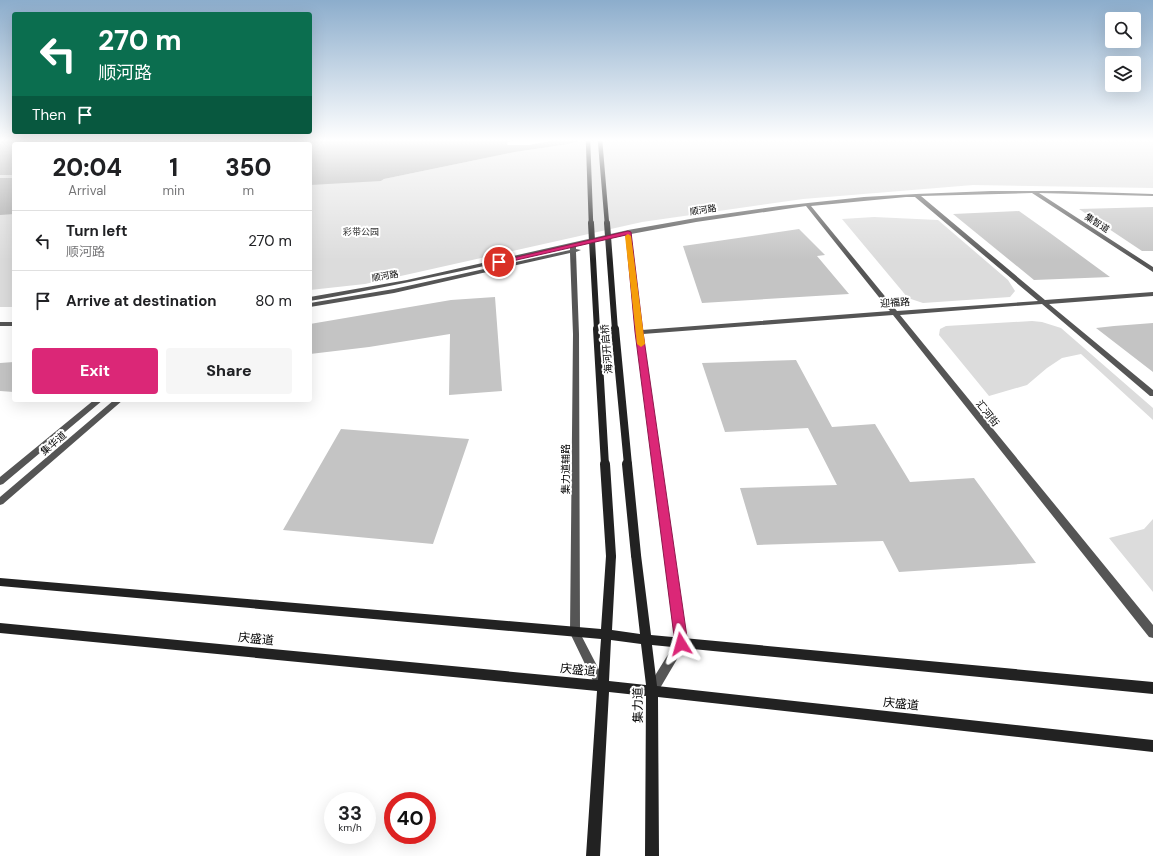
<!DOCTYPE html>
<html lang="en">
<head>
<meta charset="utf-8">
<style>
	body { margin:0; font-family:"DM Sans","Noto Sans SC",sans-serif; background:#f6f6f6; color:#202124; height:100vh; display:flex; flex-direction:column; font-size:15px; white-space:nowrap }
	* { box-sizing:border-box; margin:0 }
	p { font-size:13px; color:#757577 }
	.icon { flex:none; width:22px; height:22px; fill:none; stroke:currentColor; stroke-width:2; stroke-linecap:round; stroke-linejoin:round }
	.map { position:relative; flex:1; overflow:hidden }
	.side { position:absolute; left:12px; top:142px; width:300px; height:260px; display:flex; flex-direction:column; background:#fff; border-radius:4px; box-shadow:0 4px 16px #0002 }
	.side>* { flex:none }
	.top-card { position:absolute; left:12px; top:12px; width:300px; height:122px; border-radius:4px; box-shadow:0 4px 16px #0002; background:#0b6e4f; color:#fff; overflow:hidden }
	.buttons { position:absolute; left:1105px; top:12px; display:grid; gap:8px }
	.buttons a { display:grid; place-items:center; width:36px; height:36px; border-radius:4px; background:#fff; box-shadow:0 4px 16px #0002; font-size:20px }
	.speed { position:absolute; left:324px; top:792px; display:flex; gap:8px; font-size:20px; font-weight:700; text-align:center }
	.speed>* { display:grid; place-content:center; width:52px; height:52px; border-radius:50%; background:#fff; box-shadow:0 4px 16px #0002; line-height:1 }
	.speed small { font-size:10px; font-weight:400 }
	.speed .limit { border:6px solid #d22; background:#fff; color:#111 }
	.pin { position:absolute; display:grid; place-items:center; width:34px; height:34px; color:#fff; margin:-17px; border:2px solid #fff; border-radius:50%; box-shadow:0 1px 4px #0007 }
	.me { position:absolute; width:44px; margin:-22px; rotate:352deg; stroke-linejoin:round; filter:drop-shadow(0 0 3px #0008) }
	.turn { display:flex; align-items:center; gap:14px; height:84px; padding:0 20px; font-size:18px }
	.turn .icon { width:52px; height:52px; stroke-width:2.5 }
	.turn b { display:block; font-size:28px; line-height:34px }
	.then { display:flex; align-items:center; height:38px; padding:0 20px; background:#0003; gap:8px; font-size:15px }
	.eta { display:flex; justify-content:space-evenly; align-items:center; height:68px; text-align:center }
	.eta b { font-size:24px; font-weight:800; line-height:28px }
	.cta { display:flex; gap:8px; margin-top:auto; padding:8px 20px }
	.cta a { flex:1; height:46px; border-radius:4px; background:#db2777; color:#fff; font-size:16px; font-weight:800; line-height:46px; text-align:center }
	.cta a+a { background:#f6f6f6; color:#202124 }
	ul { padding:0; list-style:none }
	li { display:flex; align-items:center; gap:12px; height:60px; padding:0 20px; border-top:1px solid #e0e0e0 }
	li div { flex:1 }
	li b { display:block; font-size:15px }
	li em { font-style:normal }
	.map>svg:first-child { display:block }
	.green { fill:#dcdcdc }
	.water { fill:#a3a3a3 }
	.building { fill:#c4c4c4 }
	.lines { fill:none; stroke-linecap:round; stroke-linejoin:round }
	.tertiary { fill:#555; fill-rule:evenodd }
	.secondary { fill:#222; fill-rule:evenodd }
	.secondary-bridge-far3 { stroke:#222; stroke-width:4.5 }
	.secondary-bridge-far2 { stroke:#222; stroke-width:6 }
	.secondary-bridge-far1 { stroke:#222; stroke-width:8 }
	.secondary-bridge { stroke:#222; stroke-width:10 }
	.route { fill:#db2777; stroke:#8e194d }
	.slow { fill:#f59e0b }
	.labels { text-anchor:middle; stroke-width:4; stroke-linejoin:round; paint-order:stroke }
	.far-street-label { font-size:9px; fill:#000; stroke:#fff }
	.far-park-label { font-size:9px; fill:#333; stroke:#fff }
	.street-label { font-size:10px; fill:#000; stroke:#fff }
	.near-street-label { font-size:12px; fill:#000; stroke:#fff }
</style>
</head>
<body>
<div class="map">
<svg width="1153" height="856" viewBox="0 0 1153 856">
	<rect width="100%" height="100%" fill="#fff"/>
	<path class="green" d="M 581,140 L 1153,140 L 1153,188 L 973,185 L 803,199 L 642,222 L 365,284 L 310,290 L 310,177 L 381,181 L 384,179 L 515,152 L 569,144 Z
		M 0,167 L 14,167 L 14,307 L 0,307 Z
		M 874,217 L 938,220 L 1008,280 L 1015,291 L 1010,297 L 923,303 L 908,298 L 842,219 Z
		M 1032,321 L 1042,322 L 1061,328 L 1153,408 L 1153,420 L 1081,354 L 1062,358 L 1047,368 L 1027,385 L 989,396 L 939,335 L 940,329 L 946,326 Z
		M 1153,519 L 1153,592 L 1109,538 L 1144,529 Z"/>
	<path class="water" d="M 0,140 L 515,140 L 508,142 L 507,145 L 529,145 L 556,140 L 581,140 L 569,144 L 515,152 L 384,179 L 381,181 L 310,185 L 310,144 L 14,144 L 14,175 L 0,175 Z
		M 0,178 L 14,178 L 14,214 L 0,215 Z"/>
	<path class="building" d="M 1153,207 L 1153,251 L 1142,251 L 1079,209 Z
		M 1019,211 L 1050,233 L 1110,277 L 1034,280 L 953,214 Z
		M 799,229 L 825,255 L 817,256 L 849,294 L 702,303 L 683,246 Z
		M 495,297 L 502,391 L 449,395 L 450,334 L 369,347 L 310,354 L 310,324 L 451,300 Z
		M 1153,323 L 1153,372 L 1096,328 L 1114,326 Z
		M 796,360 L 832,427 L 875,424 L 910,482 L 974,478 L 1036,563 L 899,572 L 883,541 L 757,545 L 740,488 L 837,485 L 808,428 L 725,432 L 702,363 Z
		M 14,362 L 14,392 L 0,391 L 0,363 Z
		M 341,429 L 469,439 L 433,544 L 283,530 Z"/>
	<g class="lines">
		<path class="tertiary" d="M 991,191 L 1063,191 L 1153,194 L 1153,196 L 1039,193 L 1153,267 L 1153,272 L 1032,193 L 921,196 L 1045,300 L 1153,292 L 1153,296 L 1049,304 L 1153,390 L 1153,396 L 1150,396 L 1042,304 L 900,315 L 1153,625 L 1153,638 L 1149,637 L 893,315 L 643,334 L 686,644 L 656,695 L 652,697 L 648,695 L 646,691 L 648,687 L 675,643 L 636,332 L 626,235 L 576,246 L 576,249 L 581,250 L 576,252 L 579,334 L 580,633 L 608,687 L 606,691 L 602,693 L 598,691 L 570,633 L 573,334 L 570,253 L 394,293 L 310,307 L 310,303 L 394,289 L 570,250 L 570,247 C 484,266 398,286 310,301 L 310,297 L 407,280 L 628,230 L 696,218 L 780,206 L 864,197 L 916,194 ZM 906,197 L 915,197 L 1038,301 L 897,311 L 811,206 ZM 806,206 L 890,311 L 642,330 L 631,234 L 696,222 Z
			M 0,322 L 14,322 L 14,326 L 0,326 Z
			M 94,400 L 103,400 L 3,484 L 0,485 L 0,477 Z
			M 114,400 L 123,400 L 3,504 L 0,505 L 0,497 Z"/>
		<path class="secondary" d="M 636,551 L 639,552 L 641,555 L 651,635 L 1153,682 L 1153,694 L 652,645 L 657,686 L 1153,740 L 1153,752 L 658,697 L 659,856 L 645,856 L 646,696 L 609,692 L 600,856 L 586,856 L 597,691 L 0,633 L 0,623 L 598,680 L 601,639 L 0,586 L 0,578 L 601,629 L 606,556 L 608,553 L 611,552 L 614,553 L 616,556 L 612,630 L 640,634 L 631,555 L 633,552 ZM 611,640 L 641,644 L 646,685 L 609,681 Z"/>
		<path class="secondary-bridge-far3" d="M 588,140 L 591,224
			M 600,140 L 607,224"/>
		<path class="secondary-bridge-far2" d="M 591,223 L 597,330
			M 607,223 L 615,330"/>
		<path class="secondary-bridge-far1" d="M 597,329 L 605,465
			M 615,329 L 628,465"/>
		<path class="secondary-bridge" d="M 605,464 L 611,556
			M 627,464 L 636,555"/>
	</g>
	<linearGradient id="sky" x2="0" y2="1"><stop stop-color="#8cadcc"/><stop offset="0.54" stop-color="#fff"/><stop offset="1" stop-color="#fff" stop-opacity="0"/></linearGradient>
	<rect width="1153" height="260" fill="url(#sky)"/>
	<path class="route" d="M 628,231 L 631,232 L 643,332 L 688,644 L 686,648 L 681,650 L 677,648 L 675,644 L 635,332 L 626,235 L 499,264 L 496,262 Z"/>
	<path class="slow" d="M 628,234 L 631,236 L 645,344 L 641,347 L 637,344 L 625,236 Z"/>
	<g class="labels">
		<g class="far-street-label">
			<text transform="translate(703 210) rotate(-9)" y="3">顺河路</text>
			<text transform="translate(1097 223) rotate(33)" y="3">集智道</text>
			<text transform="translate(385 276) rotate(-10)" y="3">顺河路</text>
		</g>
		<g class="far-park-label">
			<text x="361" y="235">彩带公园</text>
		</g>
		<g class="street-label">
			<text transform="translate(895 302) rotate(-4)" y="4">迎福路</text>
			<text transform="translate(606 349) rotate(-95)" y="4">海河开启桥</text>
			<text transform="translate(988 413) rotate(51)" y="4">汇河街</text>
			<text transform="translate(53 443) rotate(-41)" y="4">集华道</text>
			<text transform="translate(565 469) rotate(-90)" y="4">集力道辅路</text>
		</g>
		<g class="near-street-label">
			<text transform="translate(256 639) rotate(6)" y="4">庆盛道</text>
			<text transform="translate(578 670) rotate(6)" y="4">庆盛道</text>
			<text transform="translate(901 704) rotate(6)" y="4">庆盛道</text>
			<text transform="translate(638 705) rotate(-91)" y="4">集力道</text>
		</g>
	</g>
</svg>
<div class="buttons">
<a><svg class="icon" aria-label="search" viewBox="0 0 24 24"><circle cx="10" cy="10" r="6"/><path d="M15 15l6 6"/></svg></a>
<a><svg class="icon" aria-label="layers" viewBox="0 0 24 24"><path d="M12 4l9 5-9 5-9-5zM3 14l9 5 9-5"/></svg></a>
</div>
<div class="speed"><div>33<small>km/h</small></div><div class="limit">40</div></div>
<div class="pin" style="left:499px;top:262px;background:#d93025"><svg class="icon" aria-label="arrive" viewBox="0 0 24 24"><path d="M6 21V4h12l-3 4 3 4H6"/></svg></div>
<svg class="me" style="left:681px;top:644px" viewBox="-20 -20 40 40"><path d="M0-17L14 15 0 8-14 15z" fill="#db2777" stroke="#fff" stroke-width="4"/></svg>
<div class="top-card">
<div class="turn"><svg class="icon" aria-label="left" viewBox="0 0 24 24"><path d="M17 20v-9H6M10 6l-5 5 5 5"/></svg><div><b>270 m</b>顺河路</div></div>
<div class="then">Then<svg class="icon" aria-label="arrive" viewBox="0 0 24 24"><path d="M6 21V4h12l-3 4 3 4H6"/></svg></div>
</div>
<section class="side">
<div class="eta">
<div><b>20:04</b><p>Arrival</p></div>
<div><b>1</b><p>min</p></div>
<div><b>350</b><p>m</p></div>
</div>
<ul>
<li><svg class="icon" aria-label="left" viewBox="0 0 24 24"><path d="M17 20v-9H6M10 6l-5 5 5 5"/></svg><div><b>Turn left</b><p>顺河路</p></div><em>270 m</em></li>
<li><svg class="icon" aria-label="arrive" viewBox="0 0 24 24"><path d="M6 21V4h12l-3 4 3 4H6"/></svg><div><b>Arrive at destination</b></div><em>80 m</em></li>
</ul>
<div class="cta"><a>Exit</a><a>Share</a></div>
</section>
</div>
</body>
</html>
